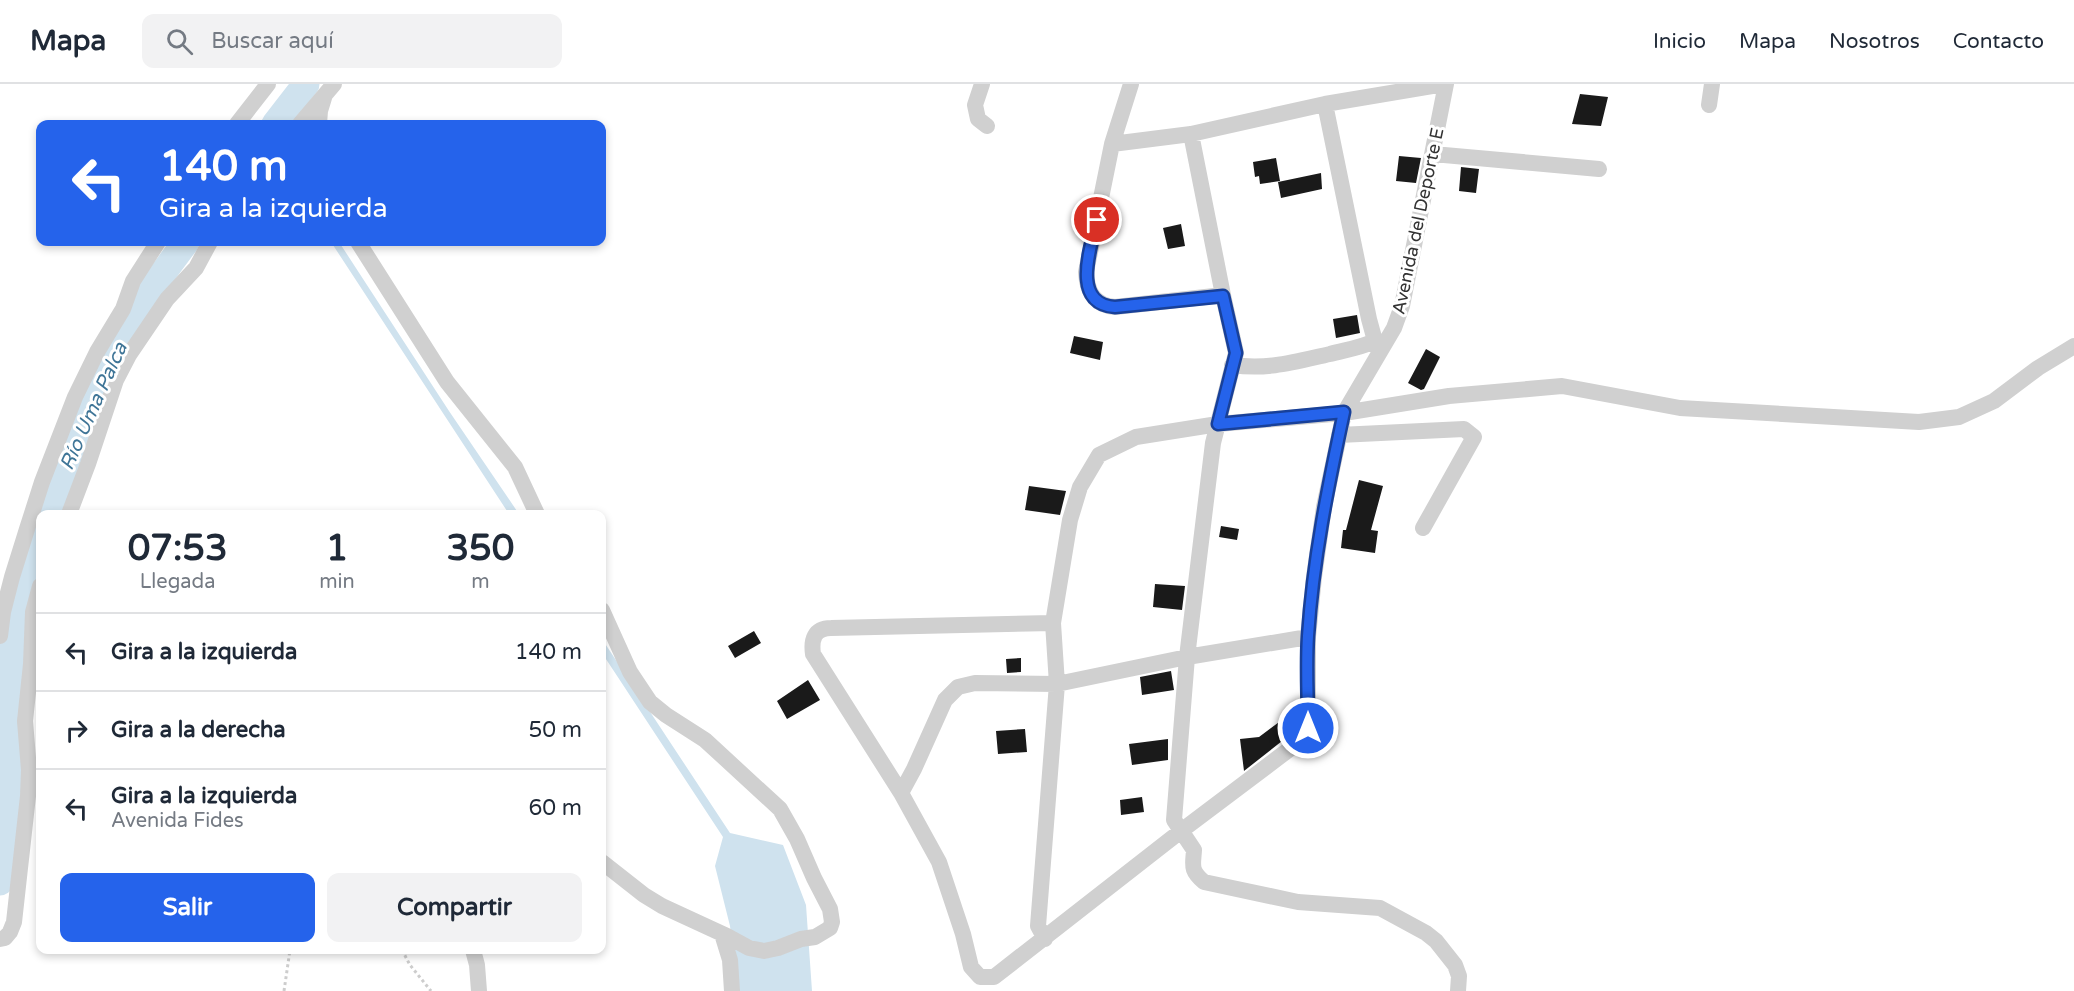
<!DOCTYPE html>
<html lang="es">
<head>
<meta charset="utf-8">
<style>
	body { margin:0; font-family:"Varela Round",sans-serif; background:#f2f2f3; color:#1f2937; height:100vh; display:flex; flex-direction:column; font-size:22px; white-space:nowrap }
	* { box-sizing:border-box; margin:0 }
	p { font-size:20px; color:#747a83 }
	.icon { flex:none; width:33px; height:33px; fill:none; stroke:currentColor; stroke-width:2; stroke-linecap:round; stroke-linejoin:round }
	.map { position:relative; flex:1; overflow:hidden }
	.panel { position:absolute; left:36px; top:426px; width:570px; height:444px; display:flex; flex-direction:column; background:#fff; border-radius:12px; box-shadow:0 3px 9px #0003 }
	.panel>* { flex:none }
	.banner { position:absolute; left:36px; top:36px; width:570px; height:126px; border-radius:12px; box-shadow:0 3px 9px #0003; background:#2563eb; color:#fff; overflow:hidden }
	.pin { position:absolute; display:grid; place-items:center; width:51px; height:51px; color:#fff; margin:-26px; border:3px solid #fff; border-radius:50%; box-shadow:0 2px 6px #0007 }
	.me { position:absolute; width:66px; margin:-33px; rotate:0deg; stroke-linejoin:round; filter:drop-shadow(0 0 4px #0008) }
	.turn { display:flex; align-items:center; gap:21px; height:126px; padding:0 24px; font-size:27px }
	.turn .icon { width:78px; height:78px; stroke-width:2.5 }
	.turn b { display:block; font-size:42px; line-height:51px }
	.eta { display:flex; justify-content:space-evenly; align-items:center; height:102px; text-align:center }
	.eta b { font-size:36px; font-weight:700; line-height:42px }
	.button { display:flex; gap:12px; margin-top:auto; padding:12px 24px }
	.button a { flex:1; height:69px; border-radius:12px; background:#2563eb; color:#fff; font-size:24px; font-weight:700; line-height:69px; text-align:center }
	.button a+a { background:#f2f2f3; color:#1f2937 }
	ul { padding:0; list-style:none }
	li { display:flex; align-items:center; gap:18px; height:78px; padding:0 24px; border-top:2px solid #e0e1e3 }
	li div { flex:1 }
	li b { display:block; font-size:22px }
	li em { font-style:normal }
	header { display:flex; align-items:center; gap:36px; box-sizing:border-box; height:84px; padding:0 30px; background:#fff; border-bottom:2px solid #e0e1e3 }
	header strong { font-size:28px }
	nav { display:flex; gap:33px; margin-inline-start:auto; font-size:21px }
	.search { width:420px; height:54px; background:#f2f2f3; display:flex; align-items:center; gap:15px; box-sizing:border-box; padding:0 21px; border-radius:12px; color:#747a83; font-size:22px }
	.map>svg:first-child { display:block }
	.water { fill:#cfe2ee }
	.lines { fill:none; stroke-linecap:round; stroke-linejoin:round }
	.stream { stroke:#cfe2ee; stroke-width:4.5 }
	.river { stroke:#cfe2ee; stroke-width:27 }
	.building { fill:#1a1a1a }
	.path { stroke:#cdcdcd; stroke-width:3; stroke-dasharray:3 3; stroke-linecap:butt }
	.minor { stroke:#d0d0d0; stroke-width:16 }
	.route-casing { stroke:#184099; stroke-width:15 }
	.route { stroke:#2563eb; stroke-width:10 }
	.labels { text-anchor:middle; stroke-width:6; stroke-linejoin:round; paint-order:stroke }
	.street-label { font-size:18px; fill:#333; stroke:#fff }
	.water-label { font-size:20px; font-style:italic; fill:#3f7597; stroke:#fff }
</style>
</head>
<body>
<header>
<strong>Mapa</strong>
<div class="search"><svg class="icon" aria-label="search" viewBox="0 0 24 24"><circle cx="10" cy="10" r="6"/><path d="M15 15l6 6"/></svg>Buscar aquí</div>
<nav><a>Inicio</a><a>Mapa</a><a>Nosotros</a><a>Contacto</a></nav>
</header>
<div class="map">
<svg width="2074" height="907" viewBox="0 0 2074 907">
	<rect width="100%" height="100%" fill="#fff"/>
	<path class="water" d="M 331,158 L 339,158 L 449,327 L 519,430 L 509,430 Z
		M 602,555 L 730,749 L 783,761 L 806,821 L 812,907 L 738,907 L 730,842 L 715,782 L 723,753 L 602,569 Z"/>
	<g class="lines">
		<path class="stream" d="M 285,27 L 291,33 L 288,40
			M 0,658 L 9,647"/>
		<path class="river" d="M 275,40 L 306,0
			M 47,430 C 66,384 82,335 102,289 C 124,242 155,199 186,158
			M 0,798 C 11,721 7,643 13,566 C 16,525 27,485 40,446"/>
	</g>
	<path class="building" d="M 1580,10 L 1608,13 L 1601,42 L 1572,40 Z
		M 1399,72 L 1421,74 L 1416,99 L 1396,97 Z
		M 1276,74 L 1280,97 L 1260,100 L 1259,92 L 1255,93 L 1253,78 Z
		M 1461,83 L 1479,85 L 1476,109 L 1459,107 Z
		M 1321,89 L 1322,105 L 1281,114 L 1278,98 Z
		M 1181,140 L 1185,162 L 1168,165 L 1163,144 Z
		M 1357,231 L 1360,249 L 1336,254 L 1333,235 Z
		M 1074,252 L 1103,258 L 1100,276 L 1070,269 Z
		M 1426,265 L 1440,273 L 1424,305 L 1421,306 L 1408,299 Z
		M 1359,396 L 1383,402 L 1371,446 L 1378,447 L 1375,469 L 1341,464 L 1343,446 L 1346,446 Z
		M 1029,402 L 1066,407 L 1060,431 L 1025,426 Z
		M 1221,442 L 1239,445 L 1237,456 L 1219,453 Z
		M 1155,500 L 1185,502 L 1182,526 L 1153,523 Z
		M 754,547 L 761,559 L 735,574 L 728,562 Z
		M 1021,574 L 1021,588 L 1007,589 L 1006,575 Z
		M 1171,587 L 1174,606 L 1142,611 L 1140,593 Z
		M 808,596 L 820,616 L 787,635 L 777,617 Z
		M 1294,627 L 1298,632 L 1296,646 L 1244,687 L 1240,655 L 1259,653 Z
		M 1025,645 L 1027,668 L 998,670 L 996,647 Z
		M 1168,655 L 1168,676 L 1132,681 L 1129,660 Z
		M 1142,713 L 1144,728 L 1121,731 L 1120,716 Z"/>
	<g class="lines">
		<path class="path" d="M 402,866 L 410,881 L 431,907
			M 284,907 L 290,866"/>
		<path class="minor" d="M 982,0 L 975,21 L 978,35 L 987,42
			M 1131,0 L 1112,60 L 1086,188 C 1087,208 1094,221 1115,223 L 1223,211
			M 1325,20 L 1369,235 L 1375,257 L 1381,265
			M 1709,21 L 1712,0
			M 237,40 L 268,0
			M 300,40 L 334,0
			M 319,40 L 320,27 L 324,14
			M 1191,50 L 1223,211 L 1236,269 L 1213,359 L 1187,573 L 1174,736 L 1194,766 C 1193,782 1190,786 1204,798 L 1298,818 L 1380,824 L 1426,849 L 1436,857 L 1455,881 L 1459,892 L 1458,907
			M 1112,60 L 1191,50 L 1325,20 L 1444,0
			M 1433,70 L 1599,85
			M 358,158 L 447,298 L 515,383 L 537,430
			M 1232,281 C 1269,286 1294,278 1330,270 C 1345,266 1360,264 1375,257
			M 1339,351 L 1464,345 L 1474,353 L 1423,444
			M 69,430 L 88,380 L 116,296 L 129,271 L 167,215 L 196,184 L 210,158
			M 602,526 L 630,588 L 650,618 L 666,631 L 705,656 L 780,725 L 797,755 L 814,794 L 830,825 L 832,838 L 830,844 L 815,853 L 801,855 L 778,864 L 764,867 L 749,864 L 727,852 L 662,822 L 644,811 L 602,778
			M 0,552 L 3,528 L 12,493 L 27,445 L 42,398 L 75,313 L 97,268 L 123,225 L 133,197 L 158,158
			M 1308,553 L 1187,573 L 1057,600 L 975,599 L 958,603 L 945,616 L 914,685 L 901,709 L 939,778 L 963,850 L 971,883 L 980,893 L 994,893 L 1181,747 L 1299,658 L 1305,652 L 1308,644 L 1308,553 L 1314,493 L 1324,423 L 1344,329 L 1394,244 L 1402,222 L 1446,0
			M 901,709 L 813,570 C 811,556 814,544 831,544 L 1053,539
			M 722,850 L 730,876 L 732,907
			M 0,855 L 5,854 L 10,848 L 14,838 L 28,712 L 29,686 L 25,637 L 31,580 L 33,528 L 40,502
			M 1045,855 L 1038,842 L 1057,600 L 1053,539 L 1070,436 L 1080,403 L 1099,371 L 1136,353 L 1218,340 L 1344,329 L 1449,312 L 1562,302 L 1680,324 L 1919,338 L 1959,333 L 1994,317 L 2038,284 L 2074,262
			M 473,866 L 477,881 L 479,907"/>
	</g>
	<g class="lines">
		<g class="route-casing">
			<path id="route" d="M 1097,136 C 1091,163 1070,220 1115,223 L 1223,212 L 1236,269 L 1218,340 L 1344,328 C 1328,402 1313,476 1308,552 C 1306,582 1308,613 1308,644"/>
		</g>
		<use href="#route" class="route"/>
	</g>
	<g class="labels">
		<g class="street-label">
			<text transform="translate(1418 137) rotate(-78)" y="6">Avenida del Deporte E</text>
		</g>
		<g class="water-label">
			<text transform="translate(93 322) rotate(-66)" y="7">Río Uma Palca</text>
		</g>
	</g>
</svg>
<div class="pin" style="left:1097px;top:136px;background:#d93025"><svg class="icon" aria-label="arrive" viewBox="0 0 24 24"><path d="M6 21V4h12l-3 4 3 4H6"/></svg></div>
<svg class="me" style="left:1308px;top:644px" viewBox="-20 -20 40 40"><circle r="17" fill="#2563eb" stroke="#fff" stroke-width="3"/><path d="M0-11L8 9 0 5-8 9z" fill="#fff"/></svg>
<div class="banner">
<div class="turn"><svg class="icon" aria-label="left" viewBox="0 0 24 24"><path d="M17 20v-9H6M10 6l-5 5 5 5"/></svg><div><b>140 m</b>Gira a la izquierda</div></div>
</div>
<section class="panel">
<div class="eta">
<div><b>07:53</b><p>Llegada</p></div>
<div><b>1</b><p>min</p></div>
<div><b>350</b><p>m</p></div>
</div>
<ul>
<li><svg class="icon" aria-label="left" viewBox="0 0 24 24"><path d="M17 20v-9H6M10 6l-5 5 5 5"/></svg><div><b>Gira a la izquierda</b></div><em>140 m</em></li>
<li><svg class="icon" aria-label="right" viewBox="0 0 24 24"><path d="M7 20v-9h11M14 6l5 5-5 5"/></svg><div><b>Gira a la derecha</b></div><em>50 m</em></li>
<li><svg class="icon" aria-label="left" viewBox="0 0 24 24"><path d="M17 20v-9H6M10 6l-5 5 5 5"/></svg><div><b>Gira a la izquierda</b><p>Avenida Fides</p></div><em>60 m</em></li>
</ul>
<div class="button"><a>Salir</a><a>Compartir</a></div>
</section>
</div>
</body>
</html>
